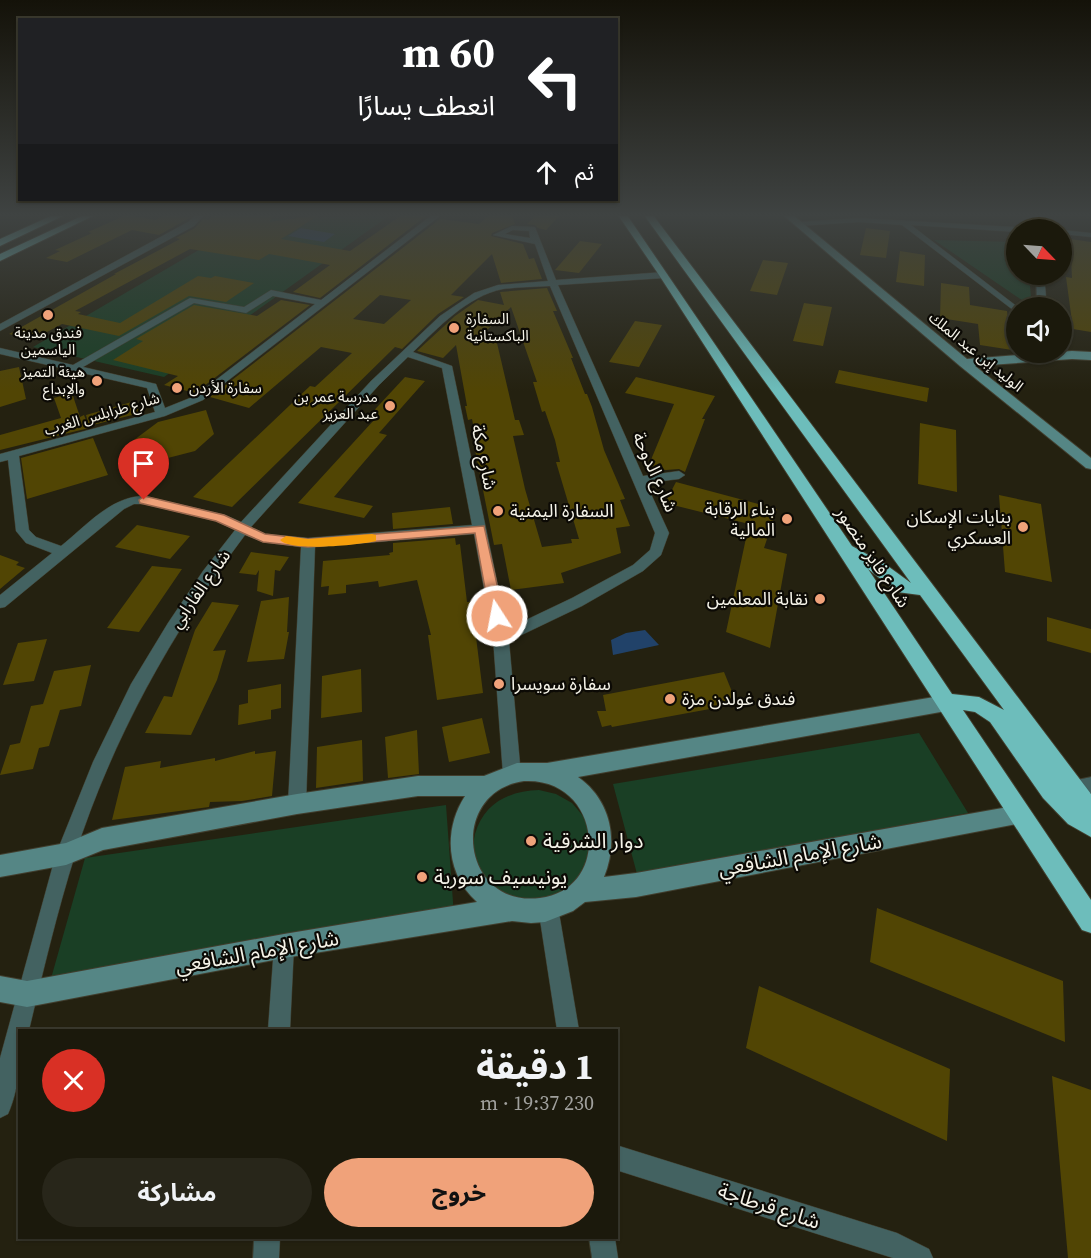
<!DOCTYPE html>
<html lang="ar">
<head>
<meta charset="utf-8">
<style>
	body { margin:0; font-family:"Source Serif 4","Noto Sans Arabic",serif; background:#28261a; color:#f1f3f6; direction:rtl; height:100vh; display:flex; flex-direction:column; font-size:22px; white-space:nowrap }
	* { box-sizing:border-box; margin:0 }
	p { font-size:20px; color:#a0a09d }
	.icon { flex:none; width:33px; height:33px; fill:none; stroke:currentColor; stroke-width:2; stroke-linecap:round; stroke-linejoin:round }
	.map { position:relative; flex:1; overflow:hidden; direction:ltr }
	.details { position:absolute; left:18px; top:1029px; width:600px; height:210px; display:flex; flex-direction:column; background:#1b190c; border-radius:0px; box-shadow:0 2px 4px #0004,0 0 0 2px #39382d; direction:rtl }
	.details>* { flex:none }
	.top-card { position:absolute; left:18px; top:18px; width:600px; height:183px; border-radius:0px; box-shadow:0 2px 4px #0004,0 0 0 2px #39382d; direction:rtl; background:#202124; color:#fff; overflow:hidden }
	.needle { width:39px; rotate:115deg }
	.tools { position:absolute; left:1006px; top:219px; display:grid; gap:12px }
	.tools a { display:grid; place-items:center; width:66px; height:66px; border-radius:50%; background:#1b190c; box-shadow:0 2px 4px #0004,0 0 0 2px #39382d; font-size:30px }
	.pin { position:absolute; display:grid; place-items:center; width:51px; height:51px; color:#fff; margin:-62px -26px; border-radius:50% 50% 50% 0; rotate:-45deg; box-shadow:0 0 6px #0007 }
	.pin .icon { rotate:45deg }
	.me { position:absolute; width:66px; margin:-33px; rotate:349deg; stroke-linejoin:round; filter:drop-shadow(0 0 4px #0008) }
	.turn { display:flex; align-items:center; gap:21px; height:126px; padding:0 24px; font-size:27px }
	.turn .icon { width:78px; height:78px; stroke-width:2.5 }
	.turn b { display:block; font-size:42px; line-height:51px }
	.then { display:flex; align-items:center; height:57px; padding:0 24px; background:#0003; gap:12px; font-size:22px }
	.round { display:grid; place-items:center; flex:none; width:63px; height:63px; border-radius:32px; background:#28261a }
	.overview { display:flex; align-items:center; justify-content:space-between; height:102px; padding:0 24px }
	h1 { font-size:36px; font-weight:700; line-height:45px }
	.cta { display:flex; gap:12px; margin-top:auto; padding:12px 24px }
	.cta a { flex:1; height:69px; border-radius:36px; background:#f0a27a; color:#111; font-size:24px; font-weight:700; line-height:69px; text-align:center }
	.cta a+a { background:#28261a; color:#f1f3f6 }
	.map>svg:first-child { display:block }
	.green { fill:#1a3f25 }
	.water { fill:#214269 }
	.building { fill:#514504; fill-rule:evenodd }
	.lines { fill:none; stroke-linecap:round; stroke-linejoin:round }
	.street-casing { stroke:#413e2e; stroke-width:1 }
	.secondary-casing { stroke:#413e2e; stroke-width:2 }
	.highway-casing { stroke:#413e2e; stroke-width:2 }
	.street { fill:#436261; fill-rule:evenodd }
	.secondary { fill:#558685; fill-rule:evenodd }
	.highway { fill:#6dbdbb; fill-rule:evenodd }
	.route { fill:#f0a27a; stroke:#9c694f; stroke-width:1.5 }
	.slow { fill:#f59e0b }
	.poi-dot { fill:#f0a27a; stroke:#0c0a05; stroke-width:2 }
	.labels { text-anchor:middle; stroke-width:4.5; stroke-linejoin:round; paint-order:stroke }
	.far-poi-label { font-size:15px; fill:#f5f3e8; stroke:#0c0a05; text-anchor:start }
	.far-street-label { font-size:15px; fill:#f5f3e8; stroke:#0c0a05 }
	.street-label { font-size:18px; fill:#f5f3e8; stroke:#0c0a05 }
	.poi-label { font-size:18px; fill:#f5f3e8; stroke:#0c0a05; text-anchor:end }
	.near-poi-label { font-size:21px; fill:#f5f3e8; stroke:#0c0a05; text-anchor:start }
	.near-street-label { font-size:21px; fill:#f5f3e8; stroke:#0c0a05 }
</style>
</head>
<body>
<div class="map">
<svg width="1091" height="1258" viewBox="0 0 1091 1258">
	<rect width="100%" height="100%" fill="#242110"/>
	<path class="green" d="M 390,215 L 164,377 L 33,347 L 250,220 Z
		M 934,240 L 1017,242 L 1017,274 L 1029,275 L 1032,307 Z
		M 919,733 L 968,813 L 637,874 L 613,784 Z
		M 539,790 L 556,794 L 572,803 L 584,817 L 591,834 L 591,852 L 573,887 L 536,903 L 496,892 C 490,883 480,872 475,861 C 472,854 473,842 475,834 C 484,803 509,791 539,790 Z
		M 446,805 L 454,916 L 50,982 L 85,858 Z"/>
	<path class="water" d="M 301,228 L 335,234 L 324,242 L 288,236 Z
		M 645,630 L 659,645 L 613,655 L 611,640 L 626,633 Z"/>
	<path class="building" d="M 126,215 L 156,220 L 164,215 L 191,217 L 159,235 L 132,230 L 67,262 L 46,258 L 60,251 L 55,250 L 92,233 L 88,232 Z
		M 212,215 L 273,215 L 270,222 L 319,215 L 281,239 L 350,251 L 402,215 L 426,216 L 320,298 L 293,292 L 330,265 L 269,254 L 259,260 L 190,249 L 75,311 L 81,312 L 78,314 L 120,323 L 198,276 L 211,278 L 215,276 L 254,283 L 226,302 L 189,296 L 119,336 L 62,324 L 32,340 L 9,334 L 116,274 L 114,274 L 180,239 L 176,238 L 195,228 L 203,219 L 209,220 Z
		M 512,215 L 515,224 L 492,233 L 491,236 L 523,244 L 529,259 L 534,258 L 542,279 L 501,283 L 492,254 L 451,295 L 464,297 L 438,314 L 402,349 L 395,347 L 232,507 L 193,497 L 310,386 L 315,387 L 352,353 L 321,347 L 249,408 L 210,397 L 440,219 L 479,224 L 488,216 ZM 380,295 L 411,300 L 384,324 L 353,319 Z
		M 536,215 L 560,215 L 546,230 L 538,228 L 535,225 L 527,224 Z
		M 866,228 L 890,231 L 886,258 L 860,255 Z
		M 1070,239 L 1091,242 L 1091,332 L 1073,329 L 1066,277 L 1072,278 Z
		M 580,241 L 602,244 L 579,273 L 555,270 Z
		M 900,251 L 925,255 L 924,286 L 896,282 Z
		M 763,260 L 788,263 L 777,295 L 750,291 Z
		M 941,283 L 969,287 L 970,305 L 1007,311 L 1012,350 L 980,345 L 978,324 L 940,318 Z
		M 547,288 L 557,311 L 553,311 L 573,358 L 571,358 L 585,394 L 587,394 L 592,407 L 604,450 L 625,499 L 620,500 L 630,526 L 616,528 L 621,553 L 561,573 L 564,583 L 511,590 L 502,544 L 494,545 L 475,450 L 478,450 L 472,419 L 468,420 L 465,406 L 467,406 L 456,345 L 443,358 L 417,351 L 455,316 L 478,300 L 504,305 L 500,292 ZM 511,307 L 537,382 L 533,382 L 542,412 L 545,411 L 555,440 L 560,462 L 556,462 L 579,539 L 571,539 L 572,543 L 542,547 L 525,489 L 513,436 L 524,435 L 519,420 L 515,420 L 497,343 L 483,334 Z
		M 281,300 L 310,305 L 195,393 L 164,385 L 178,376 L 113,360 L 143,341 L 136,339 L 194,305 L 257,316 Z
		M 804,303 L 832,307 L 823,346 L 793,341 Z
		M 635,321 L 662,325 L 639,367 L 609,362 Z
		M 19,367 L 26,399 L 0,407 L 0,371 Z
		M 839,370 L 929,388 L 927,402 L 835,383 Z
		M 405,377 L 425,381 L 379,433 L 387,435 L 334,497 L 373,506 L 364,518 L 298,503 L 374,420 L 367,418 Z
		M 636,377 L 715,396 L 702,419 L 705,419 L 685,472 L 679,469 L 666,470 L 648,467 L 674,404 L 625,393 Z
		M 72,393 L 80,417 L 84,415 L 89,428 L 0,450 L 0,435 L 61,418 L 54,398 Z
		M 135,401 L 140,413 L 89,426 L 86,415 Z
		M 206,410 L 214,434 L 195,451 L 164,459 L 139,455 L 134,440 L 158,422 Z
		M 920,423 L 956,430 L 957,492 L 918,484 Z
		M 93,438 L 108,475 L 27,499 L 21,458 Z
		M 676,482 L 777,509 L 764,548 L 787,554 L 770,648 L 726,632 L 749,524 L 665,503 Z
		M 999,495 L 1041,504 L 1052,582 L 1005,572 Z
		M 450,507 L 453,524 L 393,529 L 392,513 Z
		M 137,525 L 190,536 L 170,559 L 115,547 Z
		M 455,538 L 456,545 L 460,544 L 467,602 L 484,601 L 486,612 L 473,613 L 483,693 L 437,700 L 428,635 L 431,635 L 417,580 L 379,587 L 378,581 L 346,585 L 346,593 L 328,595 L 329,586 L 321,587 L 323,561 L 390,555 L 389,553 L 393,552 L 393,543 Z
		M 251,552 L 289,557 L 280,571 L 275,570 L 273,596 L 257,591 L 259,570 L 256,575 L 239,573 Z
		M 0,555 L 19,562 L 16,565 L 25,568 L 0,589 Z
		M 152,566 L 182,569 L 139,632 L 107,628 Z
		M 289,597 L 287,632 L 289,632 L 284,659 L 247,662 L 261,601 Z
		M 212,602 L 239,605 L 213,651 L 226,650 L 217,680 L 191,735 L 145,733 L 164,696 L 172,697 L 195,630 Z
		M 1047,617 L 1091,629 L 1091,653 L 1047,641 Z
		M 47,639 L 34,681 L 3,685 L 18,643 Z
		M 91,665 L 81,706 L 60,710 L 49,746 L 39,748 L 33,769 L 0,775 L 10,745 L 20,743 L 31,706 L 43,704 L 54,671 Z
		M 361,669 L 362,712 L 321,718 L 322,676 Z
		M 724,672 L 737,704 L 612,727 L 611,725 L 602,727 L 597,711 L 606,711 L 603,695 Z
		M 281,684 L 281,708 L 271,710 L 271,719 L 238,725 L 239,705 L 248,703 L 248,690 Z
		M 482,718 L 490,753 L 449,762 L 442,727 Z
		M 417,730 L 419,774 L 388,778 L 385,737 Z
		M 362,740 L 363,781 L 316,788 L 317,747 Z
		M 255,751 L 255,754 L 276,751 L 272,796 L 242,801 L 210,802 L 209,807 L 112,820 L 125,767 L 161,761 L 160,768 L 215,758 L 215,761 Z
		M 877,908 L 1063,981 L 1065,1042 L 870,962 Z
		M 759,986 L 950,1069 L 947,1141 L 746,1048 Z
		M 1052,1076 L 1091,1090 L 1091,1258 L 1068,1258 Z"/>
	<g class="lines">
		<g class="street-casing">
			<path id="street" d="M 196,215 L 204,215 L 194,226 L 0,331 L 0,324 L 188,222 Z
				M 432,215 L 441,215 L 203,400 L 165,416 L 19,456 L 29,530 L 36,537 L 61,546 C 85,527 111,496 144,496 L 225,515 L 241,522 L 371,381 L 440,316 L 474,293 L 498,285 L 548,281 L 535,244 L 493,235 L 512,226 L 535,227 L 556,280 L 664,272 L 668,275 L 664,278 L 558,285 L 643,476 L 679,471 L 685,475 L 679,479 L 646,483 L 669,533 L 661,555 L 643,571 L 582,606 L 509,641 L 521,775 L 518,781 L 512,783 L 506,781 L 503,775 L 493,638 L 474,534 L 315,547 L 306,804 L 303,810 L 297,812 L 291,810 L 288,804 L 301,547 L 263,542 L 245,535 C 172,632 112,739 75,855 C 57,912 43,972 29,1030 L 20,1030 C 20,1060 20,1087 8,1114 L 0,1118 L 0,1058 L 56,854 L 93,762 L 131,684 L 168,623 L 203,571 L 235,530 L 216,521 L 144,504 L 134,504 L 124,509 L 5,607 L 0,608 L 0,595 L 52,553 L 26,543 L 16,531 L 8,460 L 0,462 L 0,454 L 155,412 L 147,388 L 0,354 L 0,348 L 73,365 L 190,298 L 244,307 L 271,290 L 321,300 ZM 513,230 L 529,231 L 530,238 L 505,234 ZM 550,286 L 655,533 L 650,550 L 633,565 L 572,598 L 507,629 L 452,366 L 413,352 C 438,328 467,296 503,289 C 518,287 534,287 550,286 ZM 273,296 L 315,304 L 195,396 L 165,408 L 156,384 L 83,367 L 194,303 L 246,313 ZM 408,357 L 442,368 L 472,525 L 308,538 L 265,534 L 251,527 L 379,385 Z
				M 859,218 L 1032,228 L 1017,230 L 1017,232 L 911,225 L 1019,308 L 1017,308 L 1017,313 L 902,225 L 859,222 L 799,226 L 795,224 L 799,222 Z
				M 1062,230 L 1091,233 L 1091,237 L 1062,234 Z
				M 1036,274 L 1044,274 L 1047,308 L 1037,308 Z
				M 1091,777 L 1091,793 L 1073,796 L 1067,794 L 1064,788 L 1067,782 Z
				M 548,897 L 555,900 L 558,907 L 579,1030 L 557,1030 L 538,907 L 541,900 Z
				M 284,936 L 291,939 L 294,946 L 290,1030 L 268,1030 L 274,946 L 277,939 Z
				M 616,1145 L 897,1233 L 929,1249 L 933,1258 L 893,1258 L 616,1170 Z
				M 254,1238 L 280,1238 L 279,1258 L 253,1258 Z
				M 589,1238 L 615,1238 L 618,1258 L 592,1258 Z"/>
		</g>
		<g class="secondary-casing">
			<path id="secondary" d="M 783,215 L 793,215 L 967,359 L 1072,351 L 1091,352 L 1091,360 L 1072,359 L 975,366 L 1091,458 L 1091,469 L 1086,468 L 960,366 Z
				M 946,695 L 953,697 L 956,703 L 953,709 L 946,711 L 578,777 C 611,800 619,841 604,877 L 636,873 L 1019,805 L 1027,808 L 1030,815 L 1027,822 L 636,897 L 585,902 L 573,911 L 545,922 L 531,923 L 512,921 L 284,958 L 27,1007 L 0,1002 L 0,976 L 27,981 L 284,934 L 477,902 C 446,874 443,830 465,796 L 418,796 L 297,814 L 103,850 L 66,865 L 0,877 L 0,855 L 66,843 L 102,828 L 297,794 L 418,776 L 484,776 L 517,763 L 547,763 ZM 524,781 C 602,777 613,889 540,898 C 461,908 447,792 524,781 Z"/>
		</g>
		<g class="highway-casing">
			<path id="highway" d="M 53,215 L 65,215 L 0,246 L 0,239 Z
				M 84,215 L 95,215 L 0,261 L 0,254 Z
				M 618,215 L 627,215 L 852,546 L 885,564 L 911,583 L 644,215 L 653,215 L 1091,794 L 1091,837 L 1068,824 L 1043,798 L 990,722 L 975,712 L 963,710 L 1091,900 L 1091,933 L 1082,930 L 659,275 ZM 868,569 L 897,592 L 920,595 L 1004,710 L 979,697 L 952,694 Z"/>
		</g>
		<use href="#street" class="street"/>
		<use href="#secondary" class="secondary"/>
		<use href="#highway" class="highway"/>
	</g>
	<linearGradient id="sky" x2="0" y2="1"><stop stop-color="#141209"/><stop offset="0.55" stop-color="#3f4342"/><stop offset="1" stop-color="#3f4342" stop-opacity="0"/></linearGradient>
	<rect width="1091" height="391" fill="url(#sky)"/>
	<path class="route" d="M 144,496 L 224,515 L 265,534 L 308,539 L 484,526 L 504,616 L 497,621 L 490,616 L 475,533 L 308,547 L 263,542 L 216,521 L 140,503 L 139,500 Z"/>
	<path class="slow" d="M 372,534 L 376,535 L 376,541 C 359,545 291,552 280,540 L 286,536 L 308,539 Z"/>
	<g class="poi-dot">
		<circle cx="48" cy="315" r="6"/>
		<circle cx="454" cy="328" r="6"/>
		<circle cx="97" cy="381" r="6"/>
		<circle cx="177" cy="388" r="6"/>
		<circle cx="390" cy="406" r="6"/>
		<circle cx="498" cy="511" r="6"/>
		<circle cx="787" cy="519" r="6"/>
		<circle cx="1023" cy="527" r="6"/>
		<circle cx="820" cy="599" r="6"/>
		<circle cx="499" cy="684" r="6"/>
		<circle cx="670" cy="699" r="6"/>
		<circle cx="531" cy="841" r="6"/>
		<circle cx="422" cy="877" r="6"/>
	</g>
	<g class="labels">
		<g class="far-poi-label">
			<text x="466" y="324">السفارة<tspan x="466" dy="17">الباكستانية</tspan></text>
			<text x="48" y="338" text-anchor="middle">فندق مدينة<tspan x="48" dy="17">الياسمين</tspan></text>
			<text x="85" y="377" text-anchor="end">هيئة التميز<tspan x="85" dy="17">والإبداع</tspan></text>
			<text x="189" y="393">سفارة الأردن</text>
			<text x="378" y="402" text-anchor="end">مدرسة عمر بن<tspan x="378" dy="17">عبد العزيز</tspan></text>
		</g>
		<g class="far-street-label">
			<text transform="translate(976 352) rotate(39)" y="5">الوليد إبن عبد الملك</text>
			<text transform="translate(102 414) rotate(-16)" y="5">شارع طرابلس الغرب</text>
		</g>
		<g class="street-label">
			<text transform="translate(484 457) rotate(78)" y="6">شارع مكة</text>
			<text transform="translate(655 472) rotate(66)" y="6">شارع الدوحة</text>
			<text transform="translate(873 557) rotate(56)" y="6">شارع فايز منصور</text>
			<text transform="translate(200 589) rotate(-55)" y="6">شارع الفارابي</text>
		</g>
		<g class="poi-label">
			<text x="775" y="515">بناء الرقابة<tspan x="775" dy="21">المالية</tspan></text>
			<text x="510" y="517" text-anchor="start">السفارة اليمنية</text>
			<text x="1011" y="523">بنايات الإسكان<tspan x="1011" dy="21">العسكري</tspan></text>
			<text x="808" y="605">نقابة المعلمين</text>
			<text x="511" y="690" text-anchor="start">سفارة سويسرا</text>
			<text x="682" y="705" text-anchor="start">فندق غولدن مزة</text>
		</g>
		<g class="near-poi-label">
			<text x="543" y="848">دوار الشرقية</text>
			<text x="434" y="884">يونيسيف سورية</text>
		</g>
		<g class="near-street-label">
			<text transform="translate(800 855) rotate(-10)" y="7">شارع الإمام الشافعي</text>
			<text transform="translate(257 952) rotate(-10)" y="7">شارع الإمام الشافعي</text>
			<text transform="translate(769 1206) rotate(18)" y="7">شارع قرطاجة</text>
		</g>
	</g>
</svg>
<div class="tools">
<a><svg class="needle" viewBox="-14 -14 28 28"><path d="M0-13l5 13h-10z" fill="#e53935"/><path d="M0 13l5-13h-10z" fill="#a0a09d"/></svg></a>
<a><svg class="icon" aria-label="sound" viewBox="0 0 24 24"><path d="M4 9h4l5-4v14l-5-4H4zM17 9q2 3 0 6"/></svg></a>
</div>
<div class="pin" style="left:144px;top:500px;background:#d93025"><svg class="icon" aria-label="arrive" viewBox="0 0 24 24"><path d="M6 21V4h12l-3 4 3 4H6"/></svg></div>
<svg class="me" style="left:497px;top:616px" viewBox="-20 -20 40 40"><circle r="17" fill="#f0a27a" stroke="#fff" stroke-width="3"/><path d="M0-11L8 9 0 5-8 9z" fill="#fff"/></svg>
<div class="top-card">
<div class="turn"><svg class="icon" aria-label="left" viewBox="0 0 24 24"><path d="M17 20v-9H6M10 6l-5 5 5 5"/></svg><div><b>60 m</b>انعطف يسارًا</div></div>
<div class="then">ثم<svg class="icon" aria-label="ahead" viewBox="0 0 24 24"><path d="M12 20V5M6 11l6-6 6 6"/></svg></div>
</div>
<section class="details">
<div class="overview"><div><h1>1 دقيقة</h1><p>230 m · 19:37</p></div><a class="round" style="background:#d93025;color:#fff"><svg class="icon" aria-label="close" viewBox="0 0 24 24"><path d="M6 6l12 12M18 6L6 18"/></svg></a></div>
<div class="cta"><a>خروج</a><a>مشاركة</a></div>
</section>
</div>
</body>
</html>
